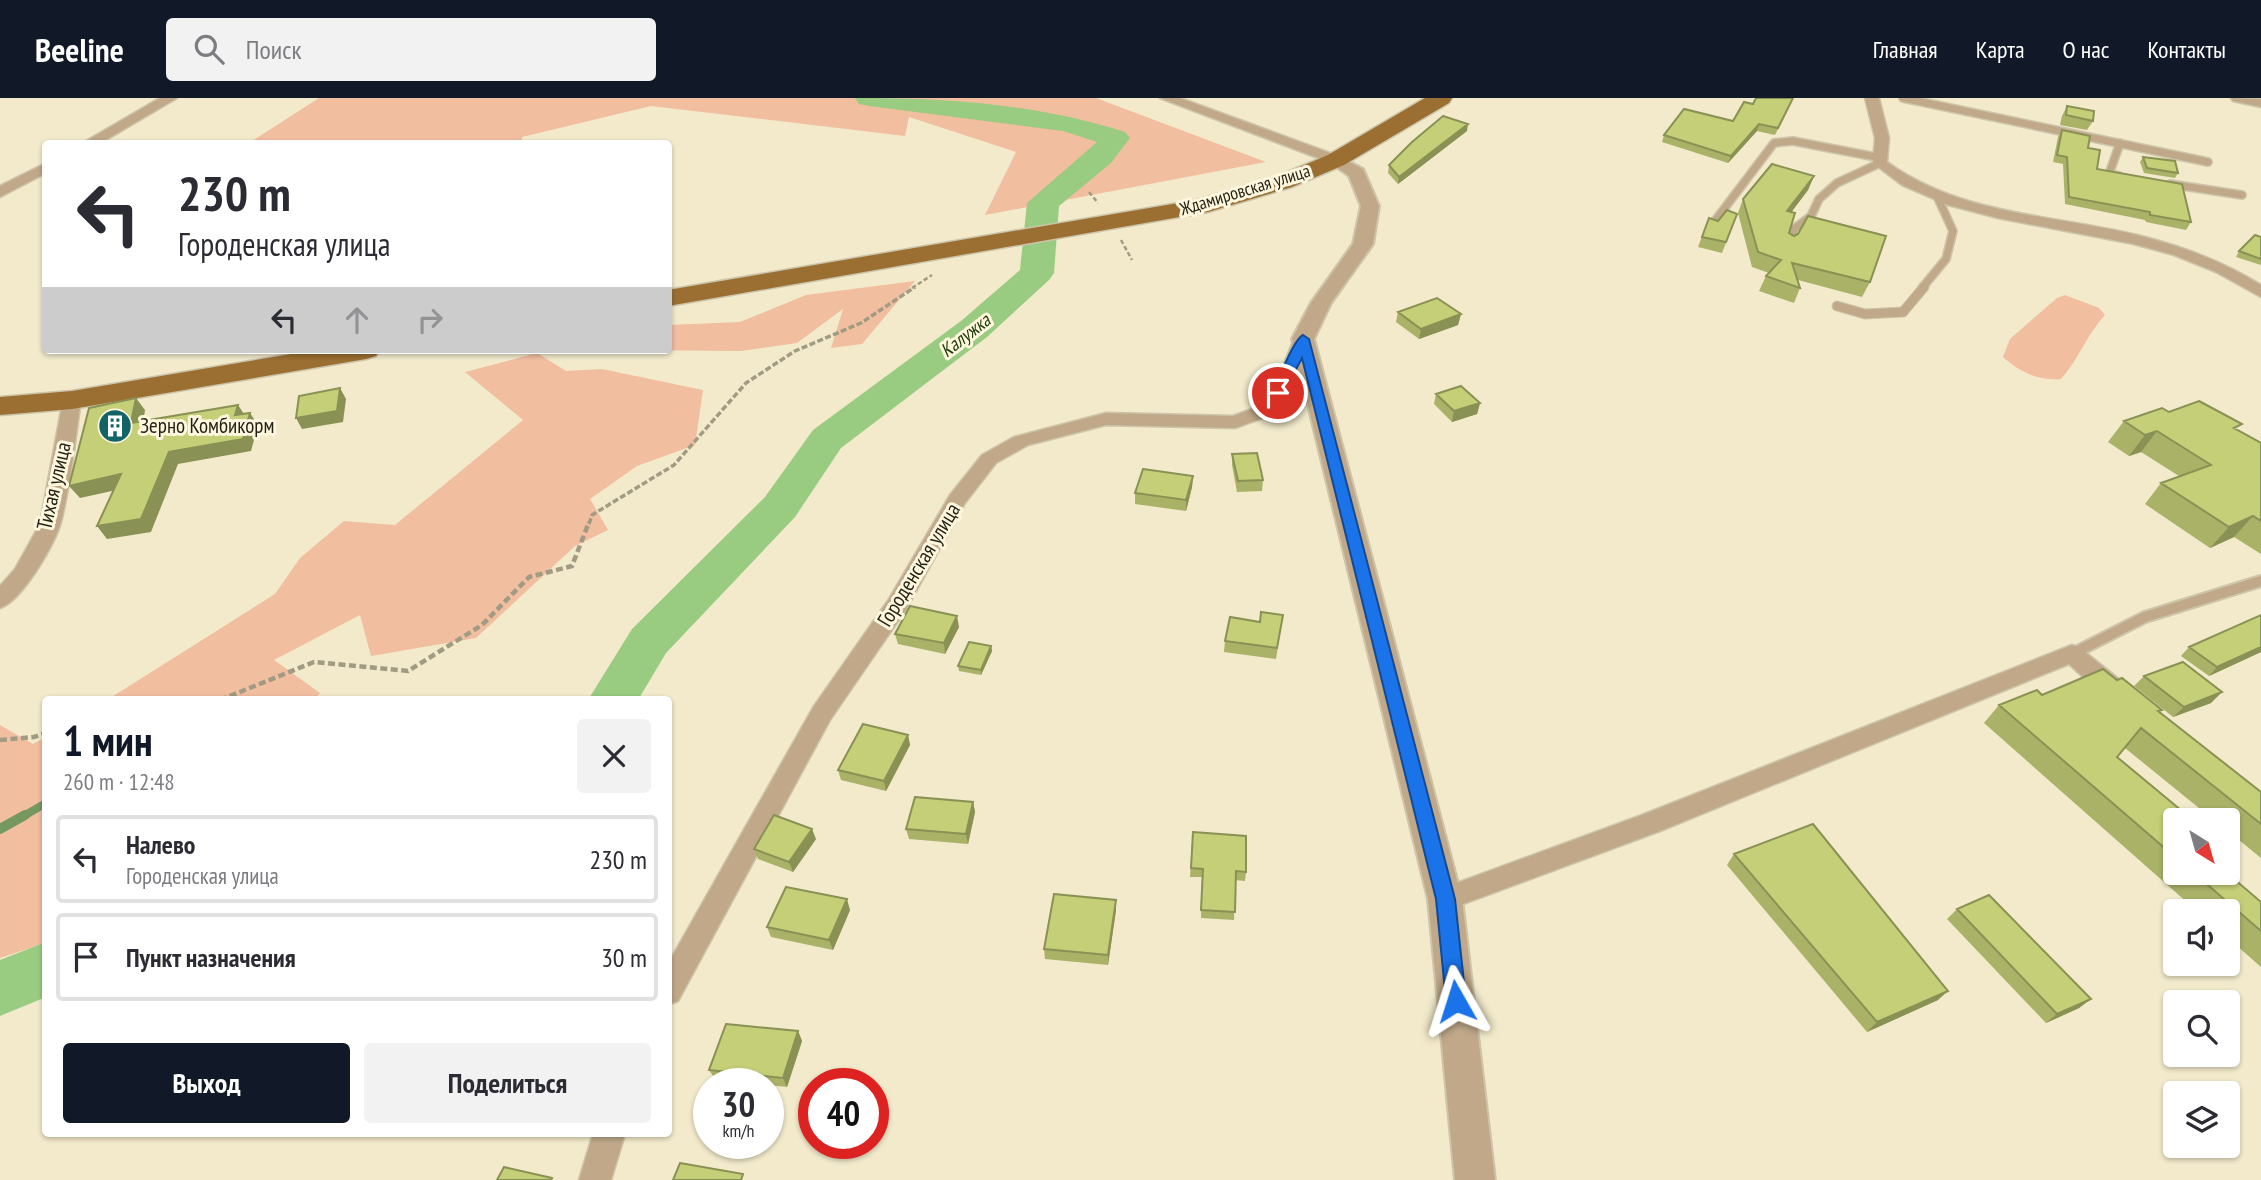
<!DOCTYPE html>
<html lang="ru">
<head>
<meta charset="utf-8">
<style>
	body { margin:0; font-family:"PT Sans Narrow",sans-serif; background:#f2f2f3; color:#2b2b33; height:100vh; display:flex; flex-direction:column; font-size:26px; white-space:nowrap }
	* { box-sizing:border-box; margin:0 }
	p { font-size:23px; color:#7c7c81 }
	.icon { flex:none; width:38px; height:38px; fill:none; stroke:currentColor; stroke-width:2; stroke-linecap:round; stroke-linejoin:round }
	.map { position:relative; flex:1; overflow:hidden }
	.side { position:absolute; left:42px; top:598px; width:630px; height:441px; display:flex; flex-direction:column; background:#fff; border-radius:7px; box-shadow:0 2px 5px #0004 }
	.side>* { flex:none }
	.hud { position:absolute; left:42px; top:42px; width:630px; height:214px; border-radius:7px; box-shadow:0 2px 5px #0004; background:#fff; color:#2b2b33; overflow:hidden }
	.needle { width:46px; rotate:143deg }
	.controls { position:absolute; left:2163px; top:710px; display:grid; gap:14px }
	.controls a { display:grid; place-items:center; width:77px; height:77px; border-radius:7px; background:#fff; box-shadow:0 2px 5px #0004; font-size:35px }
	.speed { position:absolute; left:693px; top:970px; display:flex; gap:14px; font-size:35px; font-weight:700; text-align:center }
	.speed>* { display:grid; place-content:center; width:91px; height:91px; border-radius:50%; background:#fff; box-shadow:0 2px 5px #0004; line-height:1 }
	.speed small { font-size:18px; font-weight:400 }
	.speed .limit { border:10px solid #d22; background:#fff; color:#111 }
	.pin { position:absolute; display:grid; place-items:center; width:60px; height:60px; color:#fff; margin:-30px; border:4px solid #fff; border-radius:50%; box-shadow:0 2px 7px #0007 }
	.me { position:absolute; width:77px; margin:-38px; rotate:354deg; stroke-linejoin:round; filter:drop-shadow(0 0 5px #0008) }
	.turn { display:flex; align-items:center; gap:24px; height:147px; padding:0 21px; font-size:32px }
	.turn .icon { width:91px; height:91px; stroke-width:2.5 }
	.turn b { display:block; font-size:49px; line-height:60px }
	.lanes { display:flex; align-items:center; height:66px; padding:0 21px; background:#0003; justify-content:center; gap:35px; direction:ltr }
	.lanes .off { opacity:.35 }
	.round { display:grid; place-items:center; flex:none; width:74px; height:74px; border-radius:7px; background:#f2f2f3 }
	.head { display:flex; align-items:center; justify-content:space-between; height:119px; padding:0 21px }
	h1 { font-size:42px; font-weight:700; line-height:52px; color:#111827 }
	.button { display:flex; gap:14px; margin-top:auto; padding:14px 21px }
	.button a { flex:1; height:80px; border-radius:7px; background:#111827; color:#fff; font-size:28px; font-weight:700; line-height:80px; text-align:center }
	.button a+a { background:#f2f2f3; color:#2b2b33 }
	ul { padding:0; list-style:none }
	li { display:flex; align-items:center; gap:21px; height:88px; margin:0 14px 10px; padding:0 7px; border:4px solid #e1e1e2; border-radius:7px }
	li div { flex:1 }
	li b { display:block; font-size:26px }
	li em { font-style:normal }
	header { display:flex; align-items:center; gap:42px; box-sizing:border-box; height:98px; padding:0 35px; background:#111827; color:#fff }
	header strong { font-size:33px }
	nav { display:flex; gap:38px; margin-inline-start:auto; font-size:24px }
	.search { width:490px; height:63px; background:#f2f2f3; display:flex; align-items:center; gap:18px; box-sizing:border-box; padding:0 24px; border-radius:7px; color:#7c7c81; font-size:26px }
	.map>svg:first-child { display:block }
	.green { fill:#f1bea0 }
	.lines { fill:none; stroke-linecap:round; stroke-linejoin:round }
	.stream-far1 { stroke:#759760; stroke-width:8 }
	.stream { stroke:#759760; stroke-width:10 }
	.river { fill:#99cb81; fill-rule:evenodd }
	.service-far2-casing { stroke:#cdc5aa; stroke-width:10 }
	.service-far1-casing { stroke:#cdc5aa; stroke-width:11 }
	.service-casing { stroke:#cdc5aa; stroke-width:14 }
	.minor-casing { stroke:#cdc5aa; stroke-width:3 }
	.tertiary-casing { stroke:#cdc5aa; stroke-width:4 }
	.primary-casing { stroke:#cdc5aa; stroke-width:3 }
	.path-far2 { stroke:#a19b83; stroke-width:2.5; stroke-dasharray:4.5 2.5; stroke-linecap:butt }
	.path-far1 { stroke:#a19b83; stroke-width:3.5; stroke-dasharray:6 2.5; stroke-linecap:butt }
	.path { stroke:#a19b83; stroke-width:4.5; stroke-dasharray:7 3.5; stroke-linecap:butt }
	.service-far2 { stroke:#c0a889; stroke-width:7 }
	.service-far1 { stroke:#c0a889; stroke-width:9 }
	.service { stroke:#c0a889; stroke-width:10 }
	.minor { fill:#c0a889; fill-rule:evenodd }
	.tertiary { fill:#c0a889; fill-rule:evenodd }
	.primary { fill:#9b6f32; fill-rule:evenodd }
	.wall { fill:#a9b267 }
	.shaded-wall { fill:#899154 }
	.building { fill:#c4cf78; stroke:#899154; stroke-width:2 }
	.route { fill:#1a73e8; stroke:#114b97; stroke-width:2 }
	.labels { text-anchor:middle; stroke-width:6; stroke-linejoin:round; paint-order:stroke }
	.far-street-label { font-size:18px; fill:#221f14; stroke:#fef7de }
	.far-water-label { font-size:19px; font-style:italic; fill:#1a3904; stroke:#fef7de }
	.poi-label { font-size:21px; fill:#221f14; stroke:#fef7de; text-anchor:start }
	.street-label { font-size:21px; fill:#221f14; stroke:#fef7de }
</style>
</head>
<body>
<header>
<strong>Beeline</strong>
<div class="search"><svg class="icon" aria-label="search" viewBox="0 0 24 24"><circle cx="10" cy="10" r="6"/><path d="M15 15l6 6"/></svg>Поиск</div>
<nav><a>Главная</a><a>Карта</a><a>О нас</a><a>Контакты</a></nav>
</header>
<div class="map">
<svg width="2261" height="1082" viewBox="0 0 2261 1082">
	<rect width="100%" height="100%" fill="#f2eacb"/>
	<path class="green" d="M 319,0 L 1096,0 L 1266,64 L 985,117 L 1016,54 L 909,19 L 905,38 L 651,8 L 522,39 L 522,45 L 249,45 Z
		M 915,183 L 862,246 L 831,250 L 843,211 L 797,245 L 741,253 L 617,252 L 668,252 L 669,227 L 740,224 L 806,197 Z
		M 2065,197 L 2099,210 L 2105,217 C 2087,236 2079,261 2061,281 C 2039,283 2019,274 2003,259 L 2010,241 L 2057,200 Z
		M 537,255 L 566,273 L 602,271 L 703,292 L 695,347 L 637,368 L 590,401 L 608,432 L 575,448 L 476,540 L 371,558 L 360,517 L 274,562 L 320,595 L 314,602 L 107,602 L 275,496 L 300,460 L 344,423 L 395,427 L 523,322 L 465,274 Z
		M 0,627 L 33,646 L 46,639 L 45,845 L 0,860 Z"/>
	<g class="lines">
		<path class="stream-far1" d="M 22,719 L 46,705"/>
		<path class="stream" d="M 0,731 L 25,717"/>
		<path class="river" d="M 855,0 C 949,0 1035,6 1125,34 L 1130,40 L 1111,65 L 1059,108 L 1054,175 L 1049,182 L 987,239 L 841,350 L 795,419 L 666,555 L 638,602 L 588,602 L 632,531 L 765,399 L 813,332 L 961,223 L 1020,172 L 1027,105 L 1097,44 L 1063,33 L 869,8 L 859,6 Z
			M 46,844 L 46,899 L 0,918 L 0,862 Z"/>
		<g class="service-far2-casing">
			<path id="service-far2" d="M 1903,0 L 2208,64
				M 2119,78 L 2109,76 L 2120,45
				M 2170,86 L 2242,97
				M 1711,128 L 1774,45 L 1793,43 L 1881,60
				M 1788,146 L 1795,130 L 1811,118 L 1819,101 L 1837,85 L 1880,65
				M 1922,190 L 1946,161 L 1953,133 L 1936,96"/>
		</g>
		<g class="service-far1-casing">
			<path id="service-far1" d="M 1837,208 L 1865,216 L 1903,214 L 1924,189"/>
		</g>
		<g class="service-casing">
			<path id="service" d="M 2072,556 L 2145,519 L 2261,483"/>
		</g>
		<g class="minor-casing">
			<path id="minor" d="M 160,0 L 177,0 L 99,46 L 81,46 Z
				M 1160,0 L 1180,0 L 1341,59 L 1343,62 L 1336,66 L 1331,65 Z
				M 1865,0 L 1879,0 L 1889,40 L 1887,64 C 1960,117 2053,117 2137,137 C 2182,148 2222,163 2261,187 L 2261,199 L 2216,174 L 2174,157 L 2134,146 L 1998,120 L 1948,107 L 1902,87 L 1873,65 L 1875,40 Z
				M 2231,0 L 2261,1 L 2261,9 L 2233,3 Z
				M 46,65 L 46,75 L 0,99 L 0,88 Z
				M 1303,236 L 1312,241 L 1297,278 L 1274,316 L 1235,330 L 1106,327 L 1028,347 L 996,365 L 965,405 L 905,513 L 830,622 L 678,903 L 668,907 L 668,866 L 814,608 L 889,501 L 950,397 L 982,357 L 1014,339 L 1106,315 L 1233,318 L 1260,308 L 1279,278 L 1294,241 Z
				M 72,296 L 81,302 C 75,342 71,385 61,424 C 55,446 22,503 0,510 L 0,488 L 15,471 L 40,426 L 63,302 Z
				M 2072,547 L 2080,550 L 2126,587 L 2130,593 L 2126,599 C 2106,606 2084,579 2069,566 L 1660,733 L 1455,809 L 1445,813 L 1435,809 L 1431,801 L 1435,793 L 1642,717 Z
				M 593,1036 L 625,1036 L 611,1082 L 579,1082 Z"/>
		</g>
		<g class="tertiary-casing">
			<path id="tertiary" d="M 1336,57 L 1363,71 L 1379,108 L 1373,146 L 1331,205 L 1314,241 L 1462,801 L 1495,1082 L 1455,1082 L 1428,801 L 1292,241 L 1311,205 L 1353,146 L 1361,108 L 1349,78 L 1327,62 Z"/>
		</g>
		<g class="primary-casing">
			<path id="primary" d="M 1425,0 L 1452,0 L 1449,5 L 1344,67 L 1292,89 L 1208,114 L 668,208 L 668,192 L 1196,102 L 1276,79 L 1328,57 Z
				M 315,252 L 380,252 L 376,258 L 366,261 L 72,311 L 0,317 L 0,299 L 72,293 Z"/>
		</g>
		<path class="path-far2" d="M 1089,94 L 1098,105
			M 1121,142 L 1132,162
			M 912,190 L 932,177"/>
		<path class="path-far1" d="M 589,426 L 592,417 L 674,367 L 746,285 L 795,253 L 861,225 L 915,189"/>
		<path class="path" d="M 220,602 L 314,564 L 408,573 L 482,527 L 529,479 L 572,468 L 589,424
			M 0,642 L 34,639 L 46,635"/>
		<use href="#service-far2" class="service-far2"/>
		<use href="#service-far1" class="service-far1"/>
		<use href="#service" class="service"/>
		<use href="#minor" class="minor"/>
		<use href="#tertiary" class="tertiary"/>
		<use href="#primary" class="primary"/>
	</g>
	<path class="wall" d="M 1793,0 L 1775,37 L 1757,33 L 1728,65 L 1662,44 L 1664,37 L 1733,23 L 1753,6 Z
		M 2067,8 L 2093,23 L 2087,32 L 2060,27 L 2062,18 Z
		M 2062,32 L 2088,50 L 2097,71 L 2191,124 L 2186,132 L 2146,124 L 2145,122 L 2065,106 L 2063,66 L 2053,64 L 2058,39 Z
		M 1467,33 L 1398,86 L 1388,75 L 1389,67 Z
		M 2143,59 L 2178,75 L 2175,80 L 2144,75 L 2140,64 Z
		M 1814,78 L 1808,92 L 1791,114 L 1789,135 L 1870,184 L 1862,199 L 1798,182 L 1800,190 L 1794,205 L 1759,193 L 1766,178 L 1769,175 L 1752,169 L 1738,115 L 1743,101 Z
		M 1737,116 L 1722,155 L 1698,149 L 1709,120 L 1718,123 Z
		M 2261,139 L 2261,167 L 2236,159 L 2239,153 Z
		M 1398,214 L 1461,216 L 1458,227 L 1419,241 L 1396,224 Z
		M 1436,296 L 1480,305 L 1477,316 L 1452,324 L 1434,306 Z
		M 2169,314 L 2237,332 L 2261,345 L 2261,456 L 2234,439 L 2210,450 L 2145,406 L 2161,385 L 2179,378 L 2141,354 L 2129,358 L 2108,344 L 2124,323 Z
		M 1232,356 L 1263,382 L 1262,393 L 1237,394 L 1232,367 Z
		M 1193,378 L 1192,389 L 1186,413 L 1135,406 L 1135,395 Z
		M 1283,517 L 1276,561 L 1224,554 L 1225,543 L 1260,524 Z
		M 2261,517 L 2261,554 L 2209,578 L 2181,558 L 2189,549 Z
		M 959,529 L 945,556 L 898,546 L 895,536 Z
		M 991,548 L 992,553 L 981,577 L 959,573 L 958,568 Z
		M 2144,578 L 2211,605 L 2173,619 L 2134,588 Z
		M 2042,597 L 2162,612 L 2159,615 L 2261,694 L 2261,760 L 2228,733 L 2228,723 L 2215,723 L 2125,650 L 2117,659 L 2175,723 L 2175,775 L 2227,775 L 2261,804 L 2261,869 L 2228,840 L 2228,814 L 2198,814 L 1984,625 L 1999,607 Z
		M 908,637 L 910,647 L 886,693 L 841,682 L 838,672 Z
		M 973,704 L 975,714 L 968,746 L 909,741 L 906,731 Z
		M 1193,734 L 1246,774 L 1245,783 L 1235,782 L 1234,822 L 1201,820 L 1202,779 L 1190,779 Z
		M 816,741 L 793,774 L 758,761 L 754,751 Z
		M 1734,756 L 1938,902 L 1867,934 L 1727,767 Z
		M 1116,802 L 1116,812 L 1108,867 L 1045,861 L 1044,851 Z
		M 1957,811 L 2091,901 L 2079,910 L 2046,925 L 1947,821 Z
		M 850,812 L 833,852 L 771,839 L 767,829 Z
		M 798,933 L 802,943 L 787,989 L 768,987 L 768,985 L 752,985 L 715,981 L 709,972 Z"/>
	<path class="shaded-wall" d="M 1468,26 L 1467,33 L 1398,86 L 1399,79 Z
		M 1759,26 L 1757,33 L 1728,65 L 1731,58 Z
		M 1814,78 L 1808,92 L 1781,128 L 1787,113 Z
		M 1461,216 L 1458,227 L 1419,241 L 1421,231 Z
		M 340,290 L 346,301 L 343,324 L 302,331 L 296,320 Z
		M 136,300 L 145,312 L 141,338 L 131,325 Z
		M 1480,305 L 1477,316 L 1452,324 L 1454,313 Z
		M 238,307 L 246,319 L 235,317 Z
		M 250,315 L 258,327 L 251,353 L 178,366 L 151,434 L 107,441 L 97,428 L 169,354 Z
		M 2157,333 L 2141,354 L 2129,358 L 2145,337 Z
		M 121,376 L 130,389 L 80,400 L 69,388 Z
		M 1193,378 L 1192,389 L 1186,413 L 1186,402 Z
		M 2253,418 L 2234,439 L 2210,450 L 2229,429 Z
		M 957,518 L 959,529 L 945,556 L 944,545 Z
		M 991,548 L 992,553 L 981,577 L 981,572 Z
		M 2261,549 L 2261,554 L 2209,578 L 2217,569 Z
		M 2222,594 L 2211,605 L 2173,619 L 2184,609 Z
		M 908,637 L 910,647 L 886,693 L 884,683 Z
		M 973,704 L 975,714 L 968,746 L 966,736 Z
		M 812,731 L 816,741 L 793,774 L 789,764 Z
		M 2238,760 L 2228,769 L 2228,764 Z
		M 847,801 L 850,812 L 833,852 L 829,842 Z
		M 1116,802 L 1116,812 L 1108,867 L 1108,857 Z
		M 1948,893 L 1938,902 L 1867,934 L 1877,924 Z
		M 2091,901 L 2079,910 L 2046,925 L 2057,916 Z
		M 798,933 L 802,943 L 787,989 L 783,980 Z"/>
	<path class="building" d="M 1756,0 L 1793,0 L 1778,30 L 1759,26 L 1731,58 L 1664,37 L 1684,11 L 1733,23 L 1744,4 L 1753,6 Z
		M 2067,8 L 2094,13 L 2093,23 L 2066,17 Z
		M 1443,18 L 1468,26 L 1399,79 L 1389,67 L 1412,44 Z
		M 2062,32 L 2090,38 L 2088,50 L 2100,52 L 2097,71 L 2182,86 L 2191,124 L 2150,117 L 2150,114 L 2069,99 L 2067,59 L 2057,57 Z
		M 2143,59 L 2175,63 L 2178,75 L 2147,70 Z
		M 1772,66 L 1814,78 L 1787,113 L 1795,115 L 1789,135 L 1794,138 L 1798,136 L 1808,118 L 1886,138 L 1870,184 L 1792,165 L 1800,190 L 1766,178 L 1781,162 L 1758,154 L 1743,101 Z
		M 1727,112 L 1737,116 L 1726,144 L 1702,139 L 1709,120 L 1718,123 Z
		M 2255,137 L 2261,139 L 2261,161 L 2239,153 Z
		M 1437,200 L 1461,216 L 1421,231 L 1398,214 Z
		M 1461,288 L 1480,305 L 1454,313 L 1436,296 Z
		M 340,290 L 337,313 L 296,320 L 299,298 Z
		M 136,300 L 131,325 L 238,307 L 235,317 L 250,315 L 243,341 L 169,354 L 141,421 L 97,428 L 121,376 L 69,388 L 89,310 Z
		M 2199,303 L 2242,326 L 2234,330 L 2261,345 L 2261,423 L 2253,418 L 2229,429 L 2161,385 L 2211,367 L 2157,333 L 2145,337 L 2124,323 L 2162,310 L 2169,314 Z
		M 1257,355 L 1263,382 L 1238,383 L 1232,356 Z
		M 1143,371 L 1193,378 L 1186,402 L 1135,395 Z
		M 910,508 L 957,518 L 944,545 L 895,536 Z
		M 1261,514 L 1283,517 L 1277,550 L 1225,543 L 1230,519 L 1260,524 Z
		M 2261,517 L 2261,549 L 2217,569 L 2189,549 Z
		M 969,544 L 991,548 L 981,572 L 958,568 Z
		M 2183,564 L 2222,594 L 2184,609 L 2144,578 Z
		M 2103,571 L 2117,582 L 2122,580 L 2162,612 L 2158,613 L 2261,694 L 2261,726 L 2141,630 L 2117,659 L 2194,723 L 2175,723 L 2175,759 L 1999,607 L 2037,592 L 2042,597 Z
		M 863,626 L 908,637 L 884,683 L 838,672 Z
		M 915,699 L 973,704 L 966,736 L 906,731 Z
		M 774,717 L 812,731 L 789,764 L 754,751 Z
		M 1813,726 L 1948,893 L 1877,924 L 1734,756 Z
		M 1193,734 L 1246,738 L 1246,774 L 1236,773 L 1235,814 L 1201,812 L 1203,771 L 1191,770 Z
		M 2228,751 L 2238,760 L 2228,764 Z
		M 2194,775 L 2227,775 L 2261,804 L 2261,833 Z
		M 786,789 L 847,801 L 829,842 L 767,829 Z
		M 1054,796 L 1116,802 L 1108,857 L 1044,851 Z
		M 1989,797 L 2091,901 L 2057,916 L 1957,811 Z
		M 726,926 L 798,933 L 783,980 L 709,972 Z
		M 680,1065 L 743,1076 L 741,1082 L 673,1082 Z
		M 504,1069 L 552,1080 L 551,1082 L 497,1082 Z"/>
	<path class="route" d="M 1303,237 L 1309,241 L 1455,801 L 1466,903 L 1463,910 L 1456,913 L 1449,910 L 1446,903 L 1436,801 L 1302,260 L 1282,298 L 1273,298 L 1271,295 C 1279,282 1293,242 1303,237 Z"/>
	<defs>
		<g id="building-disc" transform="scale(1.75)"><circle r="9.5" fill="#126365" stroke="#fef7de"/><path d="M-4-6H4V6H1V3H-1V6H-4ZM-2.5-4.3h1.7v1.8h-1.7ZM.8-4.3h1.7v1.8H.8ZM-2.5-1h1.7V.8h-1.7ZM.8-1h1.7V.8H.8Z" fill="#fff"/></g>
	</defs>
	<g fill-rule="evenodd">
		<use href="#building-disc" x="115" y="328"/>
	</g>
	<g class="labels">
		<g class="far-street-label">
			<text transform="translate(1245 92) rotate(-17)" y="6">Ждамировская улица</text>
		</g>
		<g class="far-water-label">
			<text transform="translate(965 237) rotate(-38)" y="7">Калужка</text>
		</g>
		<g class="poi-label">
			<text x="140" y="335">Зерно Комбикорм</text>
		</g>
		<g class="street-label">
			<text transform="translate(54 388) rotate(-77)" y="7">Тихая улица</text>
			<text transform="translate(919 467) rotate(-59)" y="7">Городенская улица</text>
		</g>
	</g>
</svg>
<div class="controls">
<a><svg class="needle" viewBox="-14 -14 28 28"><path d="M0-13l5 13h-10z" fill="#e53935"/><path d="M0 13l5-13h-10z" fill="#7c7c81"/></svg></a>
<a><svg class="icon" aria-label="sound" viewBox="0 0 24 24"><path d="M4 9h4l5-4v14l-5-4H4zM17 9q2 3 0 6"/></svg></a>
<a><svg class="icon" aria-label="search" viewBox="0 0 24 24"><circle cx="10" cy="10" r="6"/><path d="M15 15l6 6"/></svg></a>
<a><svg class="icon" aria-label="layers" viewBox="0 0 24 24"><path d="M12 4l9 5-9 5-9-5zM3 14l9 5 9-5"/></svg></a>
</div>
<div class="speed"><div>30<small>km/h</small></div><div class="limit">40</div></div>
<div class="pin" style="left:1278px;top:295px;background:#d93025"><svg class="icon" aria-label="arrive" viewBox="0 0 24 24"><path d="M6 21V4h12l-3 4 3 4H6"/></svg></div>
<svg class="me" style="left:1456px;top:903px" viewBox="-20 -20 40 40"><path d="M0-17L14 15 0 8-14 15z" fill="#1a73e8" stroke="#fff" stroke-width="4"/></svg>
<div class="hud">
<div class="turn"><svg class="icon" aria-label="left" viewBox="0 0 24 24"><path d="M17 20v-9H6M10 6l-5 5 5 5"/></svg><div><b>230 m</b>Городенская улица</div></div>
<div class="lanes"><svg class="icon" aria-label="left" viewBox="0 0 24 24"><path d="M17 20v-9H6M10 6l-5 5 5 5"/></svg><svg class="icon off" aria-label="ahead" viewBox="0 0 24 24"><path d="M12 20V5M6 11l6-6 6 6"/></svg><svg class="icon off" aria-label="right" viewBox="0 0 24 24"><path d="M7 20v-9h11M14 6l5 5-5 5"/></svg></div>
</div>
<section class="side">
<div class="head"><div><h1>1 мин</h1><p>260 m · 12:48</p></div><a class="round"><svg class="icon" aria-label="close" viewBox="0 0 24 24"><path d="M6 6l12 12M18 6L6 18"/></svg></a></div>
<ul>
<li><svg class="icon" aria-label="left" viewBox="0 0 24 24"><path d="M17 20v-9H6M10 6l-5 5 5 5"/></svg><div><b>Налево</b><p>Городенская улица</p></div><em>230 m</em></li>
<li><svg class="icon" aria-label="arrive" viewBox="0 0 24 24"><path d="M6 21V4h12l-3 4 3 4H6"/></svg><div><b>Пункт назначения</b></div><em>30 m</em></li>
</ul>
<div class="button"><a>Выход</a><a>Поделиться</a></div>
</section>
</div>
</body>
</html>
